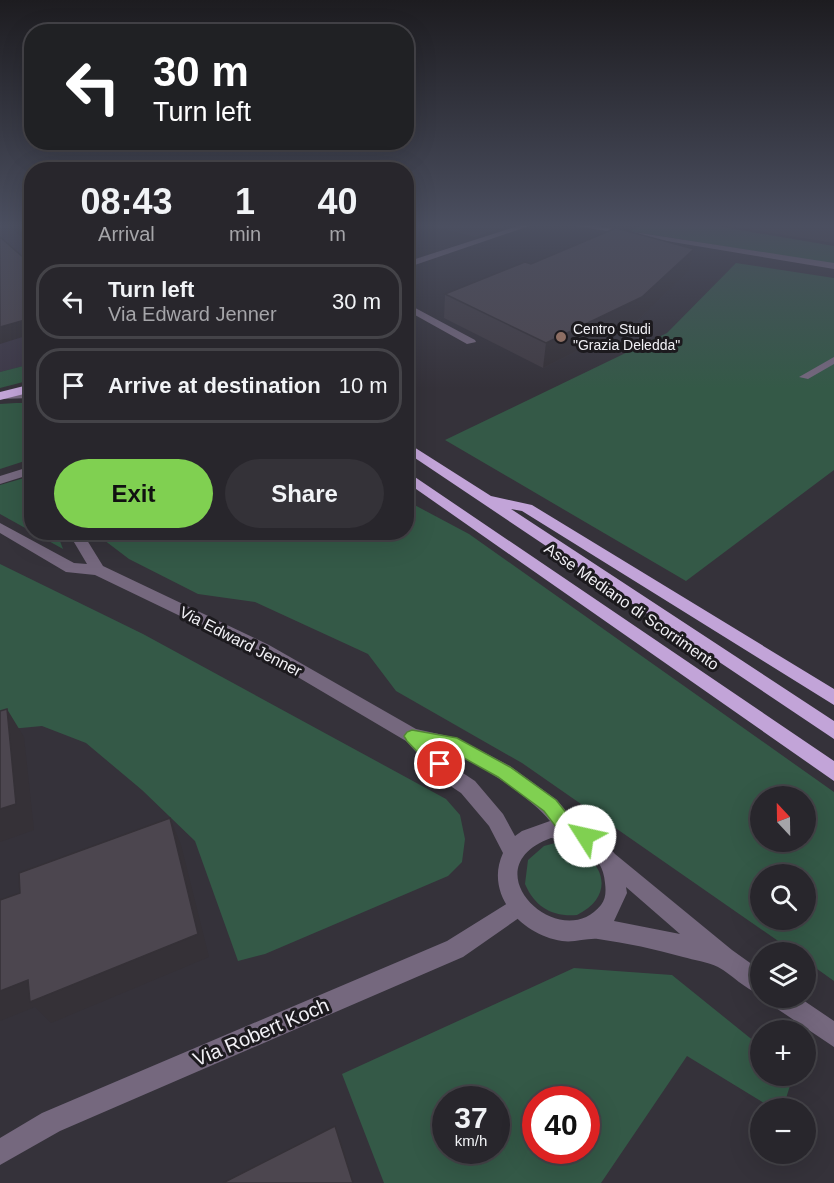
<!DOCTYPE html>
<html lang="en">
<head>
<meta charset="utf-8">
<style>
	body { margin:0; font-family:Helvetica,sans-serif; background:#343238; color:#f1f3f6; height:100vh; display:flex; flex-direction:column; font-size:22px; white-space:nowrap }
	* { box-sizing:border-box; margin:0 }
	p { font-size:20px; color:#a5a5a9 }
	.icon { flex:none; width:33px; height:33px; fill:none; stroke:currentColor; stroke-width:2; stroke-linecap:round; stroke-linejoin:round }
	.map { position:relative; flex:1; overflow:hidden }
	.side { position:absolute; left:24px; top:162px; width:390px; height:378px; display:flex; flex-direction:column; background:#28262c; border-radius:24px; box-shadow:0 6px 24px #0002,0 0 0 2px #444348 }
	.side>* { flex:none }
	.guide { position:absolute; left:24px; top:24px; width:390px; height:126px; border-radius:24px; box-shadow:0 6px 24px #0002,0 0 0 2px #444348; background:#202124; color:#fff; overflow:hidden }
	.needle { width:39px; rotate:338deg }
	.tools { position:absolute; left:750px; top:786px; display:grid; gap:12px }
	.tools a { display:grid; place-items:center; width:66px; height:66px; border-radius:50%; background:#28262c; box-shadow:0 6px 24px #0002,0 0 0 2px #444348; font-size:30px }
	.speed { position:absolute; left:432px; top:1086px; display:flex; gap:12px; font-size:30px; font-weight:700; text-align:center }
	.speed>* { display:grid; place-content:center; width:78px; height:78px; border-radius:50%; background:#28262c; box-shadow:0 6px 24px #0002,0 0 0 2px #444348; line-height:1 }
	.speed small { font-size:15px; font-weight:400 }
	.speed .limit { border:9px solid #d22; background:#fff; color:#111 }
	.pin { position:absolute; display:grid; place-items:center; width:51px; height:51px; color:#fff; margin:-26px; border:3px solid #fff; border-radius:50%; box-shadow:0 2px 6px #0007 }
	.me { position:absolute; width:66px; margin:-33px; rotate:305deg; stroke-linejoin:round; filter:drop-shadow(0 0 4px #0008) }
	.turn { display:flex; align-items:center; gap:21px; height:126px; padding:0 30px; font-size:27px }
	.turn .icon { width:78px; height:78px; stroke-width:2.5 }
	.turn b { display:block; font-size:42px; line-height:51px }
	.eta { display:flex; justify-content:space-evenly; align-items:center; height:102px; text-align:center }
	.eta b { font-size:36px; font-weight:800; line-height:42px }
	.primary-button { display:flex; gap:12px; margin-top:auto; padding:12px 30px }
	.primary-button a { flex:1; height:69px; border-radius:36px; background:#80d051; color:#111; font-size:24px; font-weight:800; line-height:69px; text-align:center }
	.primary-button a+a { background:#343238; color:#f1f3f6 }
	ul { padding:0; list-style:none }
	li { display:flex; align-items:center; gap:18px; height:75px; margin:0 12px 9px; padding:0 18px; border:3px solid #444348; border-radius:24px }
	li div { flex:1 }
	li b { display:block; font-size:22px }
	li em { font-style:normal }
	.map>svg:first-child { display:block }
	.built { fill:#3e3948 }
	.green { fill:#345947; fill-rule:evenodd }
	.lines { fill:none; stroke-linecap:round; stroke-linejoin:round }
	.minor { fill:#75687e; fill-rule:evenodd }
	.tertiary { fill:#75687e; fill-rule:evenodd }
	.trunk { fill:#c2a4d8; fill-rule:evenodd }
	.wall { fill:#413c44 }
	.shaded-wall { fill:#353137 }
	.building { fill:#4c464f; stroke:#353137; stroke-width:1.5 }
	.route { fill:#80d051; stroke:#538735; stroke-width:1.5 }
	.education-dot { fill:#8d6e63; stroke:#1c1a1e; stroke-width:2 }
	.labels { text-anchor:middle; stroke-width:6; stroke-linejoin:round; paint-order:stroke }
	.far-poi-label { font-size:14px; fill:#f1f0f5; stroke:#1c1a1e; text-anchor:start }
	.street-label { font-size:16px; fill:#f1f0f5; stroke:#1c1a1e }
	.near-street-label { font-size:20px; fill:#f1f0f5; stroke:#1c1a1e }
</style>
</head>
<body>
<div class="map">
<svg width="834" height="1183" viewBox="0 0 834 1183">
	<rect width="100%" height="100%" fill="#35323a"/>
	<path class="built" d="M 0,224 L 6,224 L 31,245 L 32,364 L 0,372 Z
		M 425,224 L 512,224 L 475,237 Z"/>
	<path class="green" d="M 644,224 L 704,224 L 834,246 L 834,264 L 630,231 Z
		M 736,263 L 834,278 L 834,470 L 686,581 L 445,440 L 667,333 Z
		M 31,364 L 31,380 L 0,388 L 0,372 Z
		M 16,403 L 31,403 L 31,459 L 0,469 L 0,404 Z
		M 31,476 L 32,532 L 57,533 L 63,549 L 0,514 L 0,485 Z
		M 407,501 L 469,534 L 834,792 L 834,981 L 806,961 L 806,952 L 794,952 L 522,763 L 396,691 L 368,654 L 255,602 L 198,594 L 129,559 L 104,540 L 101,533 L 406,532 ZM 760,796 L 806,796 L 806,842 L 760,842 ZM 760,874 L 806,874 L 806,920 L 760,920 Z
		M 0,564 L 143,634 L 446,799 L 460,815 L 465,839 L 462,862 L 448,876 L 265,954 L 238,961 L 195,841 L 142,790 L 86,743 L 42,726 L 0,730 Z
		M 555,843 C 598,848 623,892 577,915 C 552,917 535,907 525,884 L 528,860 L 544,846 Z
		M 574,968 L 672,975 L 760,1046 L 760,1076 L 793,1076 L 783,1108 L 772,1108 L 687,1056 L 601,1183 L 384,1183 L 342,1074 ZM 446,1100 L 496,1100 L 496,1150 L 446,1150 ZM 536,1100 L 586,1100 L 586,1150 L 536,1150 Z"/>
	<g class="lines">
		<path class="minor" d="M 524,224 L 535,224 L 406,268 L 406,262 Z
			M 565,224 L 582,224 L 834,263 L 834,269 Z
			M 406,303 L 475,340 L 476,342 L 467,344 L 406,310 Z
			M 834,357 L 834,364 L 808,379 L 799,377 Z
			M 519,896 L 526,899 L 529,906 L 526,913 L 463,957 L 60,1131 L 0,1165 L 0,1138 L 42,1113 L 447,941 Z"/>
		<path class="tertiary" d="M 32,392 L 32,398 L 0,399 L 0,393 Z
			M 32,466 L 32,474 L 0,484 L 0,476 Z
			M 0,523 L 74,563 L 87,564 L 68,532 L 82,532 L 103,566 L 269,645 L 416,729 L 457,738 L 510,766 L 557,800 L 577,824 L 598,834 L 615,854 L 732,950 L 760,970 L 760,994 C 744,989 733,975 718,967 C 708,962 694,960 683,957 C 655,949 627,943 598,939 C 586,938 574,943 562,941 C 521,935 484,894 503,853 L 489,826 L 461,793 L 443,781 L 406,741 L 257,653 L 95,575 L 66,572 L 0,533 ZM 435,748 C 466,753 530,796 550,821 L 522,831 L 515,836 L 503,814 L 475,781 L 457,769 ZM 551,838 C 577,841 603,853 605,883 C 606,891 606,899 601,905 C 560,956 468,868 551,838 ZM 626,887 L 680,934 L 614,921 L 627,893 Z
			M 770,998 L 800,998 L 834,1021 L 834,1047 L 773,1006 Z"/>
		<path class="trunk" d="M 32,384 L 32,392 L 0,400 L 0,392 Z
			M 406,442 L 491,496 L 532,505 L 834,689 L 834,705 L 522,511 L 511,509 L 834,721 L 834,739 L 406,452 Z
			M 406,471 L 834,761 L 834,781 L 406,482 Z"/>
	</g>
	<path class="wall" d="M 715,224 L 834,224 L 834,243 Z
		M 694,249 L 689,271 L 637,321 L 543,368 L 444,318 L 445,294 L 531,264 Z"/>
	<path class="shaded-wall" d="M 694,249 L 689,271 L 637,321 L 543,368 L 546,343 Z
		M 32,318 L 32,334 L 0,344 L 0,327 Z
		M 7,709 L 24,737 L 34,830 L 0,842 L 0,809 Z
		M 170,818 L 181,845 L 209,957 L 51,1023 L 35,1007 L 0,1021 L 0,991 L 28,980 Z"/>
	<path class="building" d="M 616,228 L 694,249 L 642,297 L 546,343 L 445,294 L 525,262 L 531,264 Z
		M 0,237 L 32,265 L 32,318 L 0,327 Z
		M 7,709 L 16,804 L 0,809 L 0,711 Z
		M 170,818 L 198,934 L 30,1002 L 28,980 L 0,991 L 0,900 L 20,893 L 19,873 Z
		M 335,1126 L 353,1183 L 223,1183 Z"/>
	<linearGradient id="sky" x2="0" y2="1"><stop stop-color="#1d1c20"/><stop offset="0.58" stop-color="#4b4f60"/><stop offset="1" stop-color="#4b4f60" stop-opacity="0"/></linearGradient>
	<rect width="834" height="389" fill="url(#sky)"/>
	<path class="route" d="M 412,730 L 457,738 L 510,767 L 556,800 L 576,825 L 591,830 L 594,836 L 591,842 L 585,844 L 563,836 L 544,811 L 498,777 L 448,749 L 433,747 L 448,764 L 446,769 L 434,769 L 407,741 L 404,736 L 407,732 Z"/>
	<circle class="education-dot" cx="561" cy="337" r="6"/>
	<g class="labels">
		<g class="far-poi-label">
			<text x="573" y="334">Centro Studi<tspan x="573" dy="16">"Grazia Deledda"</tspan></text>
		</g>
		<g class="street-label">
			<text transform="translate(632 606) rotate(35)" y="6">Asse Mediano di Scorrimento</text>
			<text transform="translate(241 641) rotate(27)" y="6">Via Edward Jenner</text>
		</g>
		<g class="near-street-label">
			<text transform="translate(261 1032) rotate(-23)" y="7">Via Robert Koch</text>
		</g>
	</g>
</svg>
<div class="tools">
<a><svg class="needle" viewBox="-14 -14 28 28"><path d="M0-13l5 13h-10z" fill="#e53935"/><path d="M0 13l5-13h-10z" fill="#a5a5a9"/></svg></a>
<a><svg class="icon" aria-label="search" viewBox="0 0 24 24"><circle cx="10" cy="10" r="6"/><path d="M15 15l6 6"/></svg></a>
<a><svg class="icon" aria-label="layers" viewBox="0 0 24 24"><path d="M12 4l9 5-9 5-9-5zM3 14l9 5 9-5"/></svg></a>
<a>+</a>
<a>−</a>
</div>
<div class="speed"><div>37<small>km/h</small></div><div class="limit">40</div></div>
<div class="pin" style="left:440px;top:764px;background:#d93025"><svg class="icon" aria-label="arrive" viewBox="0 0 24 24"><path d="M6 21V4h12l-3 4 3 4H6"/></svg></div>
<svg class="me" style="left:585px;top:836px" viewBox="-20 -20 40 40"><circle r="19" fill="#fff"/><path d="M0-13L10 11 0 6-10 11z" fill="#80d051"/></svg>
<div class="guide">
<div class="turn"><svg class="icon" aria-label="left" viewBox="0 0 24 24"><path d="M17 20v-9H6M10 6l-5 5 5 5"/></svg><div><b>30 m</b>Turn left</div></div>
</div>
<section class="side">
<div class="eta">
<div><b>08:43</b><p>Arrival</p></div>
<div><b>1</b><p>min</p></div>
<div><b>40</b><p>m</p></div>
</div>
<ul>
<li><svg class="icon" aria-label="left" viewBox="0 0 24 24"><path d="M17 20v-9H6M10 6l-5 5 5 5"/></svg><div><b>Turn left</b><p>Via Edward Jenner</p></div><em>30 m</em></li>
<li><svg class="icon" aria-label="arrive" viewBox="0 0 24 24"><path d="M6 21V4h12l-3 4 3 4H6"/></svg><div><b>Arrive at destination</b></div><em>10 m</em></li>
</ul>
<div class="primary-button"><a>Exit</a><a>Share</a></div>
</section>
</div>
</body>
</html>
